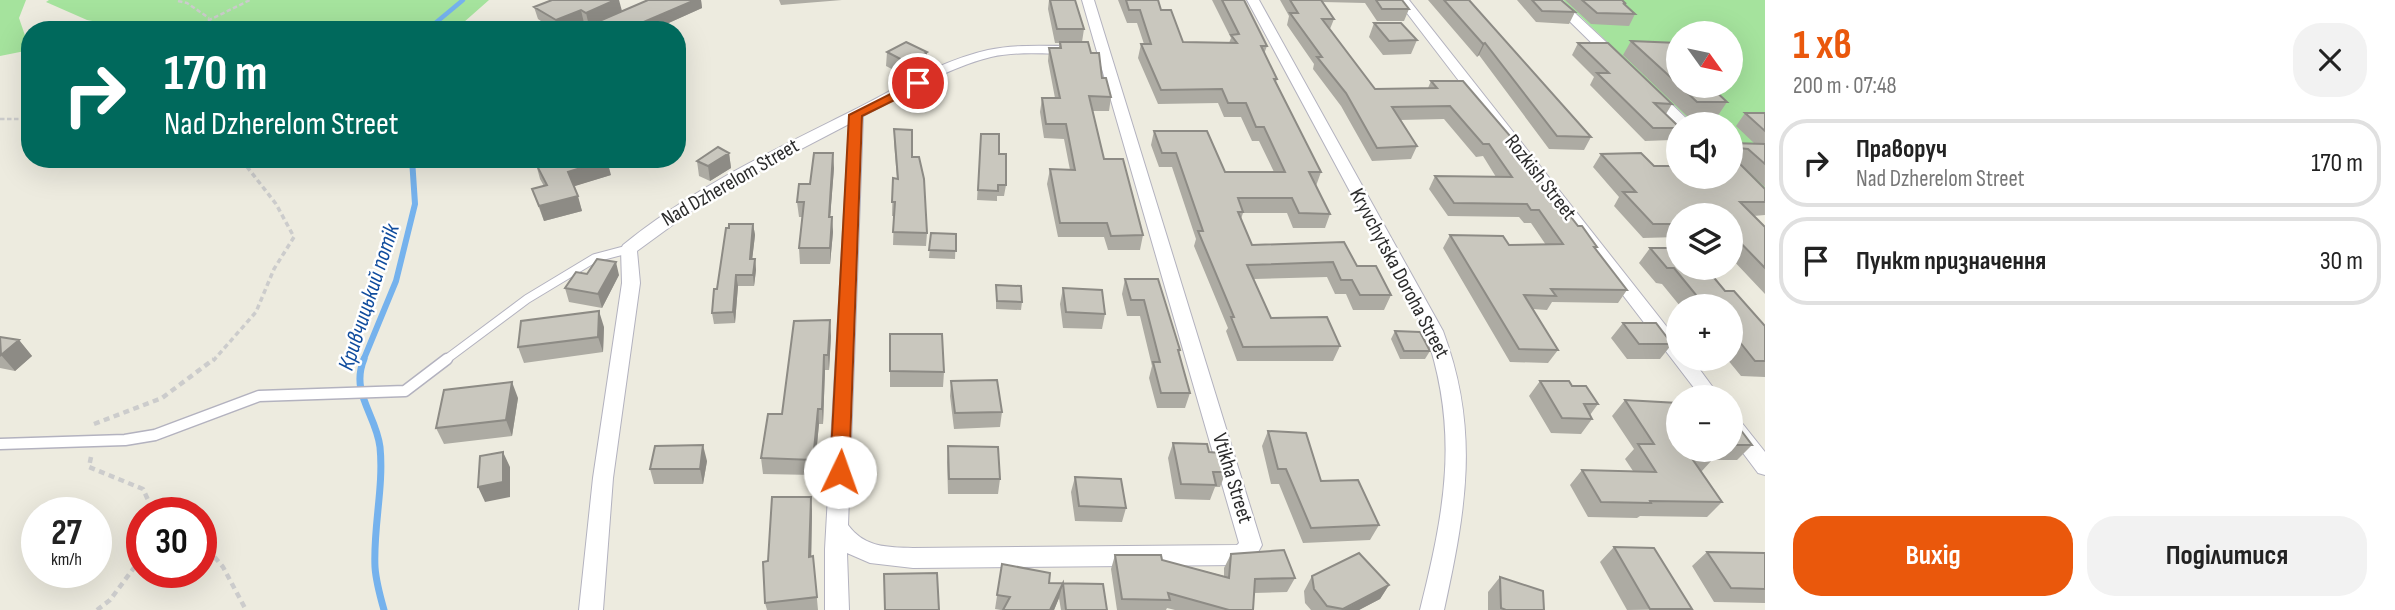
<!DOCTYPE html>
<html lang="uk">
<head>
<meta charset="utf-8">
<style>
	body { margin:0; font-family:"Sofia Sans Condensed",sans-serif; background:#f2f2f2; color:#222; height:100vh; display:flex; flex-direction:column; font-size:26px; white-space:nowrap }
	* { box-sizing:border-box; margin:0 }
	p { font-size:23px; color:#767676 }
	.icon { flex:none; width:38px; height:38px; fill:none; stroke:currentColor; stroke-width:2; stroke-linecap:round; stroke-linejoin:round }
	.map { position:relative; flex:1; overflow:hidden }
	.side { display:flex; flex-direction:column; background:#fff; width:630px }
	.side>* { flex:none }
	.hud { position:absolute; left:21px; top:21px; width:665px; height:147px; border-radius:28px; box-shadow:0 7px 28px #0002; background:#00695c; color:#fff; overflow:hidden }
	.needle { width:46px; rotate:123deg }
	.controls { position:absolute; left:1666px; top:21px; display:grid; gap:14px }
	.controls a { display:grid; place-items:center; width:77px; height:77px; border-radius:50%; background:#fff; box-shadow:0 7px 28px #0002; font-size:35px }
	.speed { position:absolute; left:21px; top:497px; display:flex; gap:14px; font-size:35px; font-weight:700; text-align:center }
	.speed>* { display:grid; place-content:center; width:91px; height:91px; border-radius:50%; background:#fff; box-shadow:0 7px 28px #0002; line-height:1 }
	.speed small { font-size:18px; font-weight:400 }
	.speed .limit { border:10px solid #d22; background:#fff; color:#111 }
	.pin { position:absolute; display:grid; place-items:center; width:60px; height:60px; color:#fff; margin:-30px; border:4px solid #fff; border-radius:50%; box-shadow:0 2px 7px #0007 }
	.me { position:absolute; width:77px; margin:-38px; rotate:3deg; stroke-linejoin:round; filter:drop-shadow(0 0 5px #0008) }
	.turn { display:flex; align-items:center; gap:24px; height:147px; padding:0 28px; font-size:32px }
	.turn .icon { width:91px; height:91px; stroke-width:2.5 }
	.turn b { display:block; font-size:49px; line-height:60px }
	.round { display:grid; place-items:center; flex:none; width:74px; height:74px; border-radius:28px; background:#f2f2f2 }
	.head { display:flex; align-items:center; justify-content:space-between; height:119px; padding:0 28px }
	h1 { font-size:42px; font-weight:700; line-height:52px; color:#ea580c }
	.button { display:flex; gap:14px; margin-top:auto; padding:14px 28px }
	.button a { flex:1; height:80px; border-radius:28px; background:#ea580c; color:#fff; font-size:28px; font-weight:700; line-height:80px; text-align:center }
	.button a+a { background:#f2f2f2; color:#222 }
	ul { padding:0; list-style:none }
	li { display:flex; align-items:center; gap:21px; height:88px; margin:0 14px 10px; padding:0 14px; border:4px solid #e0e0e0; border-radius:28px }
	li div { flex:1 }
	li b { display:block; font-size:26px }
	li em { font-style:normal }
	main { display:flex; flex:1; min-height:0 }
	.map>svg:first-child { display:block }
	.green { fill:#a5e39d; fill-rule:evenodd }
	.lines { fill:none; stroke-linecap:round; stroke-linejoin:round }
	.stream-far2 { stroke:#75b2ed; stroke-width:4.5 }
	.stream-far1 { stroke:#75b2ed; stroke-width:6 }
	.stream { stroke:#75b2ed; stroke-width:7 }
	.lane-far1-casing { stroke:#b3b2bf; stroke-width:10 }
	.lane-casing { stroke:#b3b2bf; stroke-width:13 }
	.street-casing { stroke:#b3b2bf; stroke-width:2 }
	.path-far2 { stroke:#ccc; stroke-width:2.5; stroke-dasharray:4.5 2.5; stroke-linecap:butt }
	.path-far1 { stroke:#ccc; stroke-width:3.5; stroke-dasharray:5 3.5; stroke-linecap:butt }
	.path { stroke:#ccc; stroke-width:4.5; stroke-dasharray:6 4.5; stroke-linecap:butt }
	.lane-far1 { stroke:#fff; stroke-width:8 }
	.lane { stroke:#fff; stroke-width:10 }
	.street { fill:#fff; fill-rule:evenodd }
	.wall { fill:#adaba3 }
	.shaded-wall { fill:#8d8b85 }
	.building { fill:#c9c7be; stroke:#8d8b85; stroke-width:2 }
	.route { fill:#ea580c; stroke:#983908; stroke-width:2 }
	.labels { text-anchor:middle; stroke-width:5; stroke-linejoin:round; paint-order:stroke }
	.street-label { font-size:21px; fill:#2c2c2c; stroke:#fff }
	.water-label { font-size:23px; font-style:italic; fill:#104c9d; stroke:#fff }
</style>
</head>
<body>
<main>
<div class="map">
<svg width="1765" height="610" viewBox="0 0 1765 610">
	<rect width="100%" height="100%" fill="#edebdf"/>
	<path class="green" d="M 0,0 L 26,0 L 19,18 L 30,50 L 0,56 Z
		M 49,0 L 489,0 L 455,30 L 141,30 L 87,20 L 46,2 Z
		M 1563,0 L 1765,0 L 1765,191 L 1731,158 L 1731,124 L 1694,124 ZM 1678,33 L 1731,33 L 1731,86 L 1678,86 Z"/>
	<g class="lines">
		<path class="stream-far2" d="M 427,30 L 463,0"/>
		<path class="stream-far1" d="M 363,361 L 396,281 L 415,204 L 412,159"/>
		<path class="stream" d="M 364,359 C 350,393 376,414 380,447 C 384,487 373,527 375,567 C 376,582 380,596 384,610"/>
		<g class="lane-far1-casing">
			<path id="lane-far1" d="M 444,361 L 527,299 L 595,258 L 629,249"/>
		</g>
		<g class="lane-casing">
			<path id="lane" d="M 0,444 L 125,440 L 155,435 L 259,396 L 405,391 L 447,359"/>
		</g>
		<g class="street-casing">
			<path id="street" d="M 652,0 L 668,0 L 603,30 L 586,30 Z
				M 1082,0 L 1094,0 L 1262,545 C 1256,557 1250,561 1238,565 L 913,568 L 870,563 L 847,553 L 849,610 L 825,610 L 825,549 L 849,124 L 715,194 L 637,251 L 640,283 L 613,478 L 603,610 L 579,610 L 593,478 L 622,283 L 621,249 L 623,245 C 693,188 772,151 852,111 C 896,89 939,61 988,50 C 1016,44 1045,46 1073,46 L 1079,50 L 1073,54 C 1046,54 1018,51 991,57 C 946,68 904,95 863,116 L 848,525 C 865,548 887,547 913,548 L 1237,545 L 1239,543 Z
				M 1247,0 L 1259,0 L 1443,331 C 1480,430 1466,509 1444,610 L 1420,610 C 1445,510 1460,431 1425,331 Z
				M 1397,0 L 1409,0 L 1678,341 L 1678,359 L 1692,359 L 1720,397 L 1701,397 Z
				M 1548,0 L 1561,0 L 1620,55 L 1620,61 L 1610,61 Z
				M 1653,90 L 1658,91 L 1692,124 L 1678,125 L 1648,97 L 1648,91 Z
				M 1731,415 L 1738,418 L 1765,452 L 1765,475 L 1758,473 L 1731,437 Z"/>
		</g>
		<path class="path-far2" d="M 178,1 L 187,3 L 209,18
			M 189,30 L 250,0
			M 0,119 L 30,119
			M 241,159 L 243,161"/>
		<path class="path-far1" d="M 213,361 L 256,312 L 274,269 L 294,237 L 276,204 L 241,159"/>
		<path class="path" d="M 94,424 L 162,398 L 214,359
			M 91,457 L 89,467 L 143,489 L 154,513
			M 201,541 L 223,567 L 246,610
			M 97,610 L 110,600 L 142,557"/>
		<use href="#lane-far1" class="lane-far1"/>
		<use href="#lane" class="lane"/>
		<use href="#street" class="street"/>
	</g>
	<path class="wall" d="M 648,0 L 701,0 L 702,8 L 653,30 L 599,30 L 597,22 L 589,26 L 584,23 L 566,30 L 554,30 L 538,19 L 534,7 L 622,11 Z
		M 779,0 L 842,0 L 781,5 Z
		M 1049,0 L 1075,0 L 1084,29 L 1082,42 L 1091,53 L 1102,78 L 1111,97 L 1109,111 L 1092,111 L 1104,159 L 1143,235 L 1140,250 L 1108,250 L 1104,237 L 1058,237 L 1047,184 L 1050,169 L 1070,170 L 1064,139 L 1044,138 L 1040,112 L 1042,98 L 1055,98 L 1048,61 L 1049,48 L 1059,48 L 1059,43 L 1055,43 L 1048,9 Z
		M 1118,0 L 1158,0 L 1161,10 L 1183,42 L 1229,43 L 1231,38 L 1212,0 L 1244,0 L 1267,46 L 1264,54 L 1277,79 L 1276,82 L 1321,172 L 1316,186 L 1330,214 L 1325,228 L 1293,228 L 1287,213 L 1243,213 L 1241,219 L 1252,245 L 1357,266 L 1391,295 L 1384,310 L 1353,310 L 1346,294 L 1335,294 L 1327,277 L 1254,279 L 1271,318 L 1340,346 L 1333,361 L 1237,361 L 1226,331 L 1228,328 L 1194,246 L 1196,239 L 1172,167 L 1159,167 L 1151,145 L 1154,131 L 1225,172 L 1274,172 L 1259,141 L 1252,141 L 1241,117 L 1224,117 L 1218,103 L 1158,104 L 1138,58 L 1141,44 L 1144,44 L 1137,23 L 1127,23 Z
		M 1280,0 L 1402,0 L 1409,9 L 1404,21 L 1377,21 L 1365,3 L 1323,2 L 1334,19 L 1330,29 L 1375,89 L 1428,88 L 1431,81 L 1547,190 L 1597,247 L 1596,249 L 1627,290 L 1618,303 L 1552,302 L 1547,310 L 1533,309 L 1558,350 L 1548,363 L 1510,362 L 1443,248 L 1450,235 L 1509,245 L 1546,245 L 1531,223 L 1524,223 L 1519,217 L 1448,216 L 1429,189 L 1435,176 L 1496,177 L 1483,156 L 1476,157 L 1444,119 L 1400,120 L 1417,146 L 1411,159 L 1372,161 L 1341,106 L 1313,69 L 1314,64 L 1287,25 L 1289,16 Z
		M 1428,0 L 1469,0 L 1591,137 L 1584,150 L 1549,149 L 1479,55 L 1477,57 Z
		M 1517,0 L 1561,0 L 1575,12 L 1569,24 L 1536,22 Z
		M 1565,0 L 1622,0 L 1626,4 L 1625,5 L 1635,14 L 1629,26 L 1591,24 Z
		M 1374,23 L 1417,40 L 1411,54 L 1383,55 L 1369,37 Z
		M 1631,41 L 1678,43 L 1678,86 L 1715,86 L 1713,89 L 1727,102 L 1717,117 L 1687,116 L 1623,55 Z
		M 1578,43 L 1672,104 L 1666,114 L 1678,126 L 1678,131 L 1672,140 L 1645,141 L 1590,85 L 1594,77 L 1572,55 Z
		M 887,52 L 927,52 L 927,66 L 907,77 L 886,66 Z
		M 1745,113 L 1765,113 L 1765,187 L 1739,163 L 1765,189 L 1765,215 L 1753,216 L 1765,227 L 1765,294 L 1731,258 L 1731,215 L 1678,215 L 1678,237 L 1643,238 L 1614,206 L 1619,197 L 1593,167 L 1601,154 L 1654,166 L 1731,177 L 1731,143 L 1755,144 L 1736,126 Z
		M 894,129 L 912,157 L 927,233 L 926,246 L 893,245 L 894,216 L 892,216 L 893,178 L 897,179 L 894,142 Z
		M 981,134 L 999,154 L 1006,185 L 1004,196 L 997,196 L 997,201 L 977,200 Z
		M 729,153 L 731,168 L 710,181 L 699,176 L 697,161 Z
		M 536,164 L 611,175 L 574,186 L 582,211 L 544,221 L 532,189 L 544,186 L 540,179 Z
		M 834,168 L 830,217 L 833,232 L 830,264 L 800,264 L 799,248 L 802,217 L 799,217 L 797,202 L 810,184 Z
		M 753,224 L 755,235 L 752,259 L 755,259 L 756,270 L 754,286 L 738,286 L 735,323 L 714,324 L 712,313 L 729,228 Z
		M 931,233 L 956,234 L 955,259 L 929,258 Z
		M 1650,248 L 1725,291 L 1765,326 L 1765,377 L 1741,376 L 1727,359 L 1731,359 L 1731,306 L 1680,306 L 1662,284 L 1656,283 L 1639,263 Z
		M 587,274 L 619,275 L 602,308 L 569,302 L 565,288 Z
		M 1125,279 L 1158,279 L 1180,350 L 1179,353 L 1190,393 L 1185,408 L 1157,408 L 1149,378 L 1152,366 L 1140,316 L 1127,316 L 1122,294 Z
		M 996,285 L 1022,302 L 1021,310 L 996,309 Z
		M 1063,288 L 1105,314 L 1102,329 L 1063,328 L 1060,304 Z
		M 1623,323 L 1672,344 L 1660,359 L 1627,359 L 1611,338 Z
		M 604,327 L 603,352 L 524,363 L 518,347 Z
		M 1395,331 L 1430,351 L 1425,359 L 1400,359 L 1391,339 Z
		M 890,334 L 944,372 L 943,387 L 890,387 Z
		M 831,336 L 829,370 L 825,370 L 823,424 L 819,424 L 814,475 L 763,474 L 761,458 Z
		M 0,337 L 19,340 L 32,356 L 15,371 L 0,368 Z
		M 951,381 L 1002,412 L 1000,427 L 954,429 L 950,396 Z
		M 1540,381 L 1598,404 L 1590,415 L 1592,419 L 1581,434 L 1551,433 L 1529,396 Z
		M 518,398 L 512,436 L 444,444 L 436,428 Z
		M 1625,400 L 1678,450 L 1731,450 L 1731,417 L 1752,445 L 1737,460 L 1712,460 L 1701,472 L 1722,502 L 1707,517 L 1640,516 L 1637,518 L 1588,517 L 1570,485 L 1582,470 L 1633,471 L 1625,459 L 1634,449 L 1612,416 Z
		M 1268,431 L 1321,481 L 1379,525 L 1370,540 L 1303,543 L 1279,484 L 1271,484 L 1262,446 Z
		M 1173,443 L 1209,452 L 1226,472 L 1220,487 L 1215,487 L 1210,500 L 1175,499 L 1168,458 Z
		M 948,446 L 1000,479 L 998,494 L 948,494 L 947,462 Z
		M 707,461 L 703,484 L 654,484 L 650,469 Z
		M 1075,477 L 1126,508 L 1122,522 L 1075,521 L 1071,492 Z
		M 811,497 L 812,511 L 811,557 L 813,556 L 818,610 L 767,610 L 765,603 L 768,561 Z
		M 1614,547 L 1692,609 L 1627,610 L 1600,562 Z
		M 1707,552 L 1765,553 L 1765,603 L 1714,602 L 1692,566 Z
		M 1231,554 L 1295,578 L 1287,592 L 1254,593 L 1253,610 L 1175,610 L 1167,608 L 1166,610 L 1117,610 L 1111,569 L 1115,555 L 1162,560 L 1224,576 L 1224,568 Z
		M 1002,564 L 1049,583 L 1103,584 L 1107,610 L 1061,610 L 1059,598 L 1054,610 L 1001,610 L 995,609 Z
		M 1312,576 L 1389,585 L 1380,599 L 1359,610 L 1311,610 L 1305,603 L 1304,591 Z
		M 1500,577 L 1544,610 L 1488,610 L 1488,592 Z"/>
	<path class="shaded-wall" d="M 615,0 L 619,0 L 622,11 L 589,26 L 586,13 Z
		M 695,0 L 701,0 L 702,8 L 653,30 L 625,30 Z
		M 581,10 L 584,23 L 566,30 L 558,30 L 556,20 Z
		M 1485,43 L 1479,55 L 1477,57 L 1483,44 Z
		M 927,52 L 927,66 L 907,77 L 908,63 Z
		M 729,153 L 731,168 L 710,181 L 708,166 Z
		M 833,153 L 834,168 L 829,232 L 829,217 Z
		M 607,160 L 611,175 L 572,187 L 568,172 Z
		M 578,196 L 582,211 L 544,221 L 539,206 Z
		M 832,217 L 833,232 L 830,264 L 830,248 Z
		M 753,224 L 755,235 L 751,270 L 750,259 Z
		M 755,259 L 756,270 L 754,286 L 753,275 Z
		M 616,262 L 619,275 L 602,308 L 598,294 Z
		M 736,275 L 738,286 L 735,323 L 733,312 Z
		M 599,311 L 604,327 L 603,352 L 598,337 Z
		M 830,320 L 831,336 L 829,370 L 828,355 Z
		M 19,340 L 32,356 L 15,371 L 1,355 Z
		M 824,355 L 825,370 L 823,424 L 822,409 Z
		M 512,382 L 518,398 L 512,436 L 506,420 Z
		M 818,409 L 819,424 L 814,475 L 813,460 Z
		M 703,445 L 707,461 L 703,484 L 700,469 Z
		M 503,452 L 510,467 L 510,497 L 485,502 L 478,487 Z
		M 811,497 L 812,511 L 811,571 L 809,557 Z
		M 1063,583 L 1059,598 L 1054,610 L 1050,610 Z
		M 1389,585 L 1380,599 L 1359,610 L 1343,610 Z"/>
	<path class="building" d="M 552,0 L 615,0 L 586,13 L 581,10 L 556,20 L 534,7 Z
		M 648,0 L 695,0 L 625,30 L 610,30 L 597,22 Z
		M 1050,0 L 1075,0 L 1084,29 L 1057,29 Z
		M 1126,0 L 1158,0 L 1161,10 L 1171,10 L 1183,42 L 1237,43 L 1231,35 L 1239,34 L 1222,0 L 1244,0 L 1267,46 L 1261,46 L 1277,79 L 1274,79 L 1321,172 L 1309,172 L 1330,214 L 1299,213 L 1292,198 L 1238,198 L 1243,212 L 1238,212 L 1252,245 L 1344,242 L 1357,266 L 1376,266 L 1391,295 L 1360,295 L 1352,280 L 1341,280 L 1333,262 L 1247,265 L 1271,318 L 1327,317 L 1340,346 L 1243,347 L 1231,317 L 1234,317 L 1198,231 L 1203,231 L 1176,153 L 1162,153 L 1154,131 L 1207,131 L 1225,172 L 1285,172 L 1264,127 L 1256,127 L 1246,103 L 1228,103 L 1222,89 L 1161,90 L 1141,44 L 1151,44 L 1140,10 L 1129,10 Z
		M 1290,0 L 1321,0 L 1334,19 L 1322,19 L 1375,89 L 1437,88 L 1431,81 L 1463,81 L 1511,137 L 1547,190 L 1550,190 L 1578,226 L 1582,226 L 1597,247 L 1594,247 L 1627,290 L 1551,289 L 1556,296 L 1524,295 L 1558,350 L 1519,349 L 1450,235 L 1503,236 L 1509,245 L 1563,244 L 1539,210 L 1531,210 L 1527,204 L 1454,203 L 1435,176 L 1512,177 L 1489,144 L 1483,144 L 1450,106 L 1392,107 L 1417,146 L 1377,148 L 1346,93 L 1317,57 L 1322,57 L 1290,13 L 1298,13 Z
		M 1376,0 L 1402,0 L 1409,9 L 1382,9 Z
		M 1444,0 L 1469,0 L 1591,137 L 1557,136 L 1485,43 L 1483,44 Z
		M 1532,0 L 1561,0 L 1575,12 L 1542,11 Z
		M 1582,0 L 1622,0 L 1626,4 L 1623,3 L 1635,14 L 1597,13 Z
		M 1374,23 L 1401,23 L 1417,40 L 1389,41 Z
		M 1631,41 L 1678,43 L 1678,84 Z
		M 906,42 L 927,52 L 908,63 L 887,52 Z
		M 1060,42 L 1088,42 L 1091,53 L 1099,53 L 1102,78 L 1106,78 L 1111,97 L 1089,96 L 1104,159 L 1123,159 L 1143,235 L 1111,236 L 1107,223 L 1060,223 L 1050,169 L 1075,170 L 1066,124 L 1046,124 L 1042,98 L 1060,98 L 1049,48 L 1061,48 Z
		M 1578,43 L 1608,43 L 1672,104 L 1654,103 L 1678,126 L 1678,128 L 1653,128 L 1597,73 L 1609,73 Z
		M 1680,86 L 1710,86 L 1727,102 L 1697,102 Z
		M 1745,113 L 1765,113 L 1765,131 Z
		M 894,129 L 912,130 L 912,157 L 919,157 L 924,179 L 927,233 L 893,232 L 895,202 L 892,202 L 893,178 L 898,179 Z
		M 981,134 L 999,134 L 999,154 L 1006,154 L 1006,185 L 998,185 L 998,191 L 978,190 Z
		M 1731,143 L 1765,144 L 1765,164 L 1748,149 L 1739,148 L 1739,163 L 1765,189 L 1765,202 L 1740,202 L 1765,227 L 1765,268 L 1731,233 L 1731,215 L 1678,215 L 1678,224 L 1653,224 L 1623,192 L 1636,192 L 1601,154 L 1641,153 L 1654,166 L 1678,166 L 1678,177 L 1731,177 Z
		M 718,147 L 729,153 L 708,166 L 697,161 Z
		M 814,153 L 833,153 L 829,217 L 832,217 L 830,248 L 799,248 L 804,202 L 797,202 L 799,184 L 810,184 Z
		M 554,159 L 607,159 L 607,160 L 568,172 L 578,196 L 539,206 L 532,189 L 547,185 L 536,164 Z
		M 729,224 L 753,224 L 750,259 L 755,259 L 753,275 L 736,275 L 733,312 L 712,313 L 714,289 L 717,289 L 726,228 L 729,228 Z
		M 931,233 L 956,234 L 956,251 L 929,250 Z
		M 1650,248 L 1678,248 L 1678,268 L 1706,268 L 1725,291 L 1734,291 L 1765,326 L 1765,361 L 1755,361 L 1731,331 L 1731,306 L 1705,306 L 1674,268 L 1667,268 Z
		M 597,259 L 616,262 L 598,294 L 565,288 L 576,272 L 587,274 Z
		M 1125,279 L 1158,279 L 1180,350 L 1178,350 L 1190,393 L 1161,393 L 1153,362 L 1160,362 L 1144,300 L 1131,300 Z
		M 996,285 L 1021,286 L 1022,302 L 997,301 Z
		M 1063,288 L 1102,290 L 1105,314 L 1066,312 Z
		M 599,311 L 598,337 L 518,347 L 521,321 Z
		M 830,320 L 828,355 L 824,355 L 822,409 L 818,409 L 813,460 L 761,458 L 768,414 L 782,414 L 794,321 Z
		M 1623,323 L 1656,323 L 1672,344 L 1639,344 Z
		M 1395,331 L 1420,332 L 1430,351 L 1404,351 Z
		M 890,334 L 942,334 L 944,372 L 890,371 Z
		M 0,337 L 19,340 L 1,355 Z
		M 997,380 L 1002,412 L 955,413 L 951,381 Z
		M 1540,381 L 1569,381 L 1572,386 L 1586,386 L 1598,404 L 1584,404 L 1592,419 L 1562,418 Z
		M 512,382 L 506,420 L 436,428 L 444,390 Z
		M 1625,400 L 1678,403 L 1678,450 L 1708,450 L 1714,458 L 1691,457 L 1722,502 L 1650,501 L 1651,503 L 1601,502 L 1582,470 L 1656,472 L 1638,444 L 1654,444 Z
		M 1731,417 L 1752,445 L 1731,445 Z
		M 1268,431 L 1306,433 L 1321,481 L 1358,480 L 1379,525 L 1311,528 L 1286,469 L 1278,469 Z
		M 1173,443 L 1207,444 L 1209,452 L 1220,453 L 1226,472 L 1213,472 L 1216,485 L 1181,484 Z
		M 703,445 L 700,469 L 650,469 L 655,446 Z
		M 948,446 L 998,447 L 1000,479 L 949,479 Z
		M 503,452 L 503,482 L 478,487 L 480,456 Z
		M 1075,477 L 1121,479 L 1126,508 L 1079,506 Z
		M 772,497 L 811,497 L 809,557 L 813,556 L 817,597 L 765,603 L 763,562 L 768,561 Z
		M 1614,547 L 1654,548 L 1692,609 L 1650,609 Z
		M 1284,550 L 1295,578 L 1255,579 L 1253,610 L 1229,610 L 1168,593 L 1170,600 L 1122,599 L 1115,555 L 1161,555 L 1162,560 L 1229,578 L 1231,554 Z
		M 1707,552 L 1765,553 L 1765,589 L 1731,588 Z
		M 1359,553 L 1389,585 L 1343,609 L 1327,606 L 1314,589 L 1312,576 Z
		M 1002,564 L 1050,573 L 1049,583 L 1103,584 L 1107,610 L 1066,610 L 1063,583 L 1050,610 L 1003,610 L 1010,597 L 997,595 Z
		M 937,573 L 939,610 L 885,610 L 884,574 Z
		M 1500,577 L 1543,591 L 1544,610 L 1506,610 L 1501,608 Z"/>
	<path class="route" d="M 918,80 L 924,83 L 923,86 L 862,116 L 849,472 L 846,478 L 840,480 L 833,478 L 830,472 L 849,115 Z"/>
	<g class="labels">
		<g class="street-label">
			<text transform="translate(1541 177) rotate(52)" y="7">Rozkish Street</text>
			<text transform="translate(730 182) rotate(-30)" y="7">Nad Dzherelom Street</text>
			<text transform="translate(1400 273) rotate(62)" y="7">Kryvchytska Doroha Street</text>
			<text transform="translate(1233 478) rotate(73)" y="7">Vtikha Street</text>
		</g>
		<g class="water-label">
			<text transform="translate(368 297) rotate(-72)" y="8">Кривчицький потік</text>
		</g>
	</g>
</svg>
<div class="controls">
<a><svg class="needle" viewBox="-14 -14 28 28"><path d="M0-13l5 13h-10z" fill="#e53935"/><path d="M0 13l5-13h-10z" fill="#767676"/></svg></a>
<a><svg class="icon" aria-label="sound" viewBox="0 0 24 24"><path d="M4 9h4l5-4v14l-5-4H4zM17 9q2 3 0 6"/></svg></a>
<a><svg class="icon" aria-label="layers" viewBox="0 0 24 24"><path d="M12 4l9 5-9 5-9-5zM3 14l9 5 9-5"/></svg></a>
<a>+</a>
<a>−</a>
</div>
<div class="speed"><div>27<small>km/h</small></div><div class="limit">30</div></div>
<div class="pin" style="left:918px;top:83px;background:#d93025"><svg class="icon" aria-label="arrive" viewBox="0 0 24 24"><path d="M6 21V4h12l-3 4 3 4H6"/></svg></div>
<svg class="me" style="left:840px;top:472px" viewBox="-20 -20 40 40"><circle r="19" fill="#fff"/><path d="M0-13L10 11 0 6-10 11z" fill="#ea580c"/></svg>
<div class="hud">
<div class="turn"><svg class="icon" aria-label="right" viewBox="0 0 24 24"><path d="M7 20v-9h11M14 6l5 5-5 5"/></svg><div><b>170 m</b>Nad Dzherelom Street</div></div>
</div>
</div>
<section class="side">
<div class="head"><div><h1>1 хв</h1><p>200 m · 07:48</p></div><a class="round"><svg class="icon" aria-label="close" viewBox="0 0 24 24"><path d="M6 6l12 12M18 6L6 18"/></svg></a></div>
<ul>
<li><svg class="icon" aria-label="right" viewBox="0 0 24 24"><path d="M7 20v-9h11M14 6l5 5-5 5"/></svg><div><b>Праворуч</b><p>Nad Dzherelom Street</p></div><em>170 m</em></li>
<li><svg class="icon" aria-label="arrive" viewBox="0 0 24 24"><path d="M6 21V4h12l-3 4 3 4H6"/></svg><div><b>Пункт призначення</b></div><em>30 m</em></li>
</ul>
<div class="button"><a>Вихід</a><a>Поділитися</a></div>
</section>
</main>
</body>
</html>
